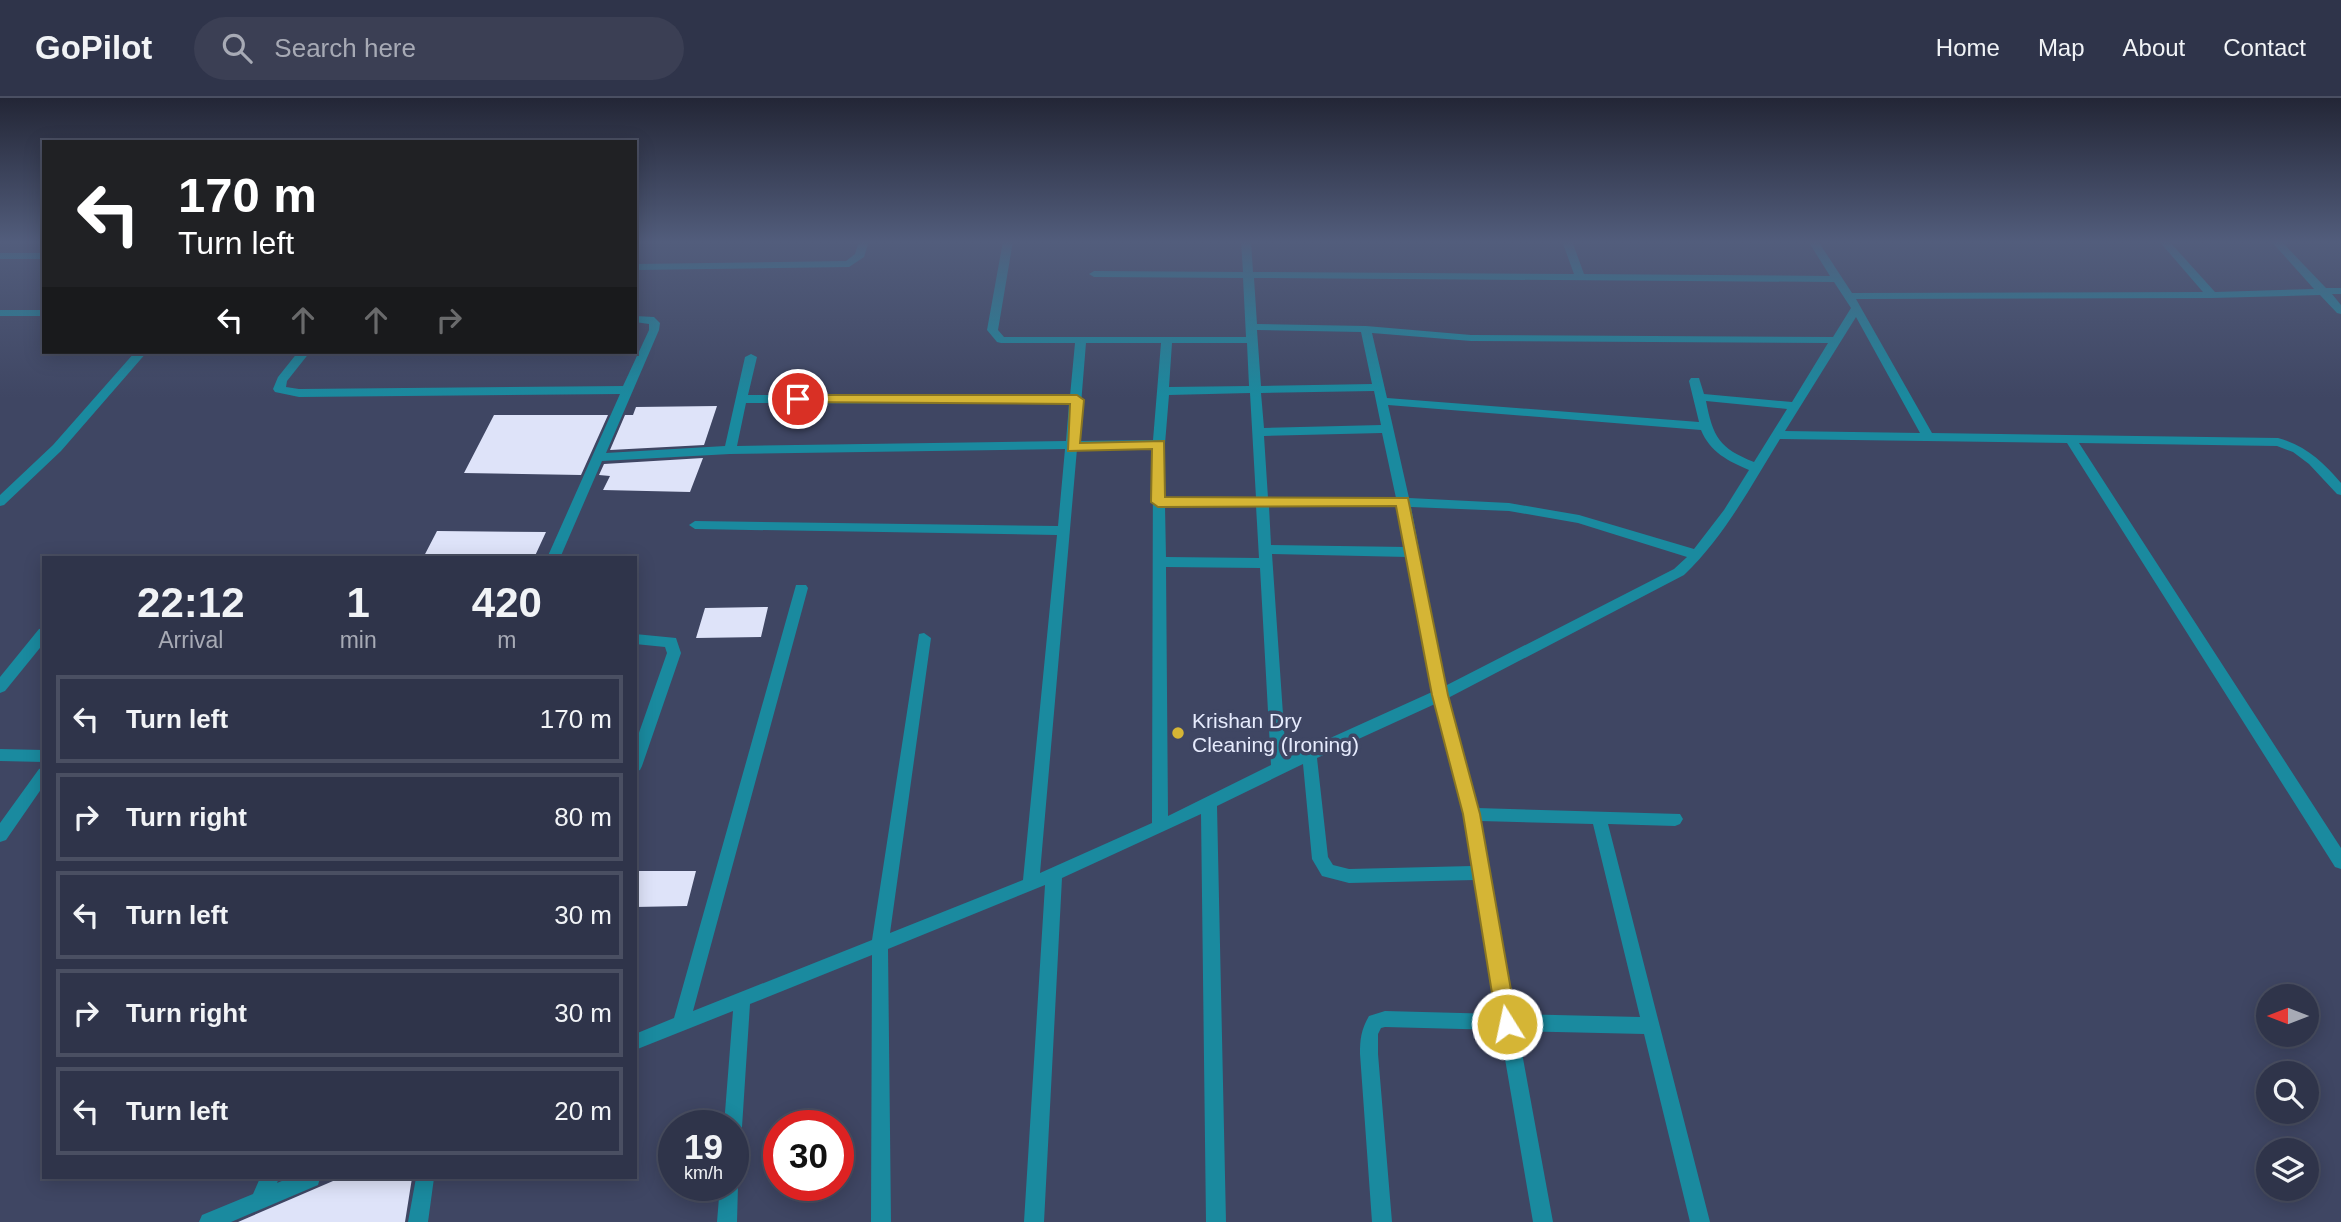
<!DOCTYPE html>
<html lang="en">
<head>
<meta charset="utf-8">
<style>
	body { margin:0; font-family:Helvetica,sans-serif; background:#3b3f54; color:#f1f3f6; height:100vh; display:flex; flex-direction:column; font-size:26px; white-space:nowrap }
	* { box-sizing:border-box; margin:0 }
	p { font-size:23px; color:#a7aab5 }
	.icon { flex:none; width:38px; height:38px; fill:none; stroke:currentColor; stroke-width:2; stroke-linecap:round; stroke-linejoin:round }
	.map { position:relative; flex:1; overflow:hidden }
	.side { position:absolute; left:42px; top:458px; width:595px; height:623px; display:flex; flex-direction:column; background:#2f344a; border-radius:0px; box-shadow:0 4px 18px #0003,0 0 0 2px #4a4f62 }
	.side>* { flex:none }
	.top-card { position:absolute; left:42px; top:42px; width:595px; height:214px; border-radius:0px; box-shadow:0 4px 18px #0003,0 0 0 2px #4a4f62; background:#202124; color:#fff; overflow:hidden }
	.needle { width:46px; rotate:270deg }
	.controls { position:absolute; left:2256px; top:886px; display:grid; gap:14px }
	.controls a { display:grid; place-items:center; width:63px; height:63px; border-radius:50%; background:#2f344a; box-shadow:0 4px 18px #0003,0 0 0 2px #4a4f62; font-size:35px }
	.speed { position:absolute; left:658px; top:1012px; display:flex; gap:14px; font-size:35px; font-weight:700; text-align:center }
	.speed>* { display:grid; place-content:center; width:91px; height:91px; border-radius:50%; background:#2f344a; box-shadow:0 4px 18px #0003,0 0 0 2px #4a4f62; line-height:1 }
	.speed small { font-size:18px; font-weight:400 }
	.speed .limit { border:10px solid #d22; background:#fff; color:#111 }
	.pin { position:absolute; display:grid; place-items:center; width:60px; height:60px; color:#fff; margin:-30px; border:4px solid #fff; border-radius:50%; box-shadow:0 2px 7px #0007 }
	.me { position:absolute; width:77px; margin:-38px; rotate:350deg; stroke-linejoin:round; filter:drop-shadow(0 0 5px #0008) }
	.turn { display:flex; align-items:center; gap:24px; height:147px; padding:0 21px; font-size:32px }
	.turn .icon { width:91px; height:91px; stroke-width:2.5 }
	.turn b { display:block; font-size:49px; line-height:60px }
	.lanes { display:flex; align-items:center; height:66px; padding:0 21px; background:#0003; justify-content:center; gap:35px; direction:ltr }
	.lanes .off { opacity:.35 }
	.eta { display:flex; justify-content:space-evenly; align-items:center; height:119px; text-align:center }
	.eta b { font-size:42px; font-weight:700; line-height:49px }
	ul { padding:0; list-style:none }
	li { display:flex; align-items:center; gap:21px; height:88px; margin:0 14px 10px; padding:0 7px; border:4px solid #4a4f62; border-radius:0px }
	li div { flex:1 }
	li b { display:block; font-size:26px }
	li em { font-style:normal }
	header { display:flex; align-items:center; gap:42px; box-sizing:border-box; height:98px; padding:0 35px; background:#2f344a; border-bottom:2px solid #4a4f62 }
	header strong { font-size:33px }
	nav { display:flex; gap:38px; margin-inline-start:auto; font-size:24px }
	.search { width:490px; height:63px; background:#3b3f54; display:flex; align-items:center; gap:18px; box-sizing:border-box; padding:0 24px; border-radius:38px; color:#a7aab5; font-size:26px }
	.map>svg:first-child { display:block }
	.building { fill:#dee3f9 }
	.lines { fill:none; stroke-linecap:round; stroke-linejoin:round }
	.street { fill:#1a8a9f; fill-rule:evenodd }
	.route { fill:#d5b535; stroke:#8a7622; stroke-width:2 }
	.poi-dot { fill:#d5b535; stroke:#3f4663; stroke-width:2.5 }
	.labels { text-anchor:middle; stroke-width:7; stroke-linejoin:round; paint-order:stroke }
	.poi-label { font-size:21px; fill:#e6ebfd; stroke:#3f4663; text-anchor:start }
</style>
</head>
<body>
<header>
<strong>GoPilot</strong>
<div class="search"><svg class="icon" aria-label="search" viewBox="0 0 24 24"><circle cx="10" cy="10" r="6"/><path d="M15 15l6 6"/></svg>Search here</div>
<nav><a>Home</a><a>Map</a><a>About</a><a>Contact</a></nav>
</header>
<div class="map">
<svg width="2341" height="1124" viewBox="0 0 2341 1124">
	<rect width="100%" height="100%" fill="#3f4663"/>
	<path class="building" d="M 717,308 L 704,347 L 610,352 L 625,317 L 633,317 L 636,309 Z
		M 494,317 L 608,317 L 581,377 L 464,375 Z
		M 703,360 L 690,394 L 603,392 L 610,378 L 599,377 L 604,366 Z
		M 437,433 L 546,434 L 534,460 L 423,460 Z
		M 768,509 L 761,539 L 696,540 L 705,510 Z
		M 635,773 L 696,773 L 687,808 L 635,809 Z
		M 340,1080 L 412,1080 L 405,1124 L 238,1124 Z"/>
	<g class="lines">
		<path class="street" d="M 859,143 L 869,143 L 864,159 L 849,169 L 635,172 L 635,166 L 846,163 L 855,156 Z
			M 1003,143 L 1013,143 L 998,232 L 1004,239 L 1246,239 L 1243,180 L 1094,179 L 1089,176 L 1094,173 L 1243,174 L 1241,143 L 1251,143 L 1253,174 L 1574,176 L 1562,143 L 1572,143 L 1584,176 L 1830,178 L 1808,143 L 1818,143 L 1852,195 L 2203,194 L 2159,143 L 2169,143 L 2215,194 L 2314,191 L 2271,143 L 2281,143 L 2326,190 L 2341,190 L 2341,196 L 2332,196 L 2341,207 L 2341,216 L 2337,215 L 2320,197 L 2212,200 L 1856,201 L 1932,335 L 2278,340 C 2306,348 2323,364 2341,385 L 2341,397 L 2337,396 L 2309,366 L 2293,354 L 2277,348 L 2079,345 L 2341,750 L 2341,771 L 2335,769 L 2067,345 L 1780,341 C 1751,388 1724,439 1684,477 L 1448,600 L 1477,710 L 1680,716 L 1683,721 L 1680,726 L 1675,728 L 1608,726 L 1710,1124 L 1690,1124 L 1644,936 L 1518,933 L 1553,1124 L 1533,1124 L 1500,932 L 1385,929 L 1381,930 L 1378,936 L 1378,956 L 1392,1124 L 1372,1124 L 1360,956 C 1360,941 1361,932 1369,918 L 1385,913 L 1498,916 L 1475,782 L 1349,785 L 1322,778 L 1312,761 L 1303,666 L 1217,708 L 1226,1124 L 1206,1124 L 1201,716 L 1062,780 L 1044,1124 L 1024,1124 L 1045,787 L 888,851 L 891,1124 L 871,1124 L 872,857 L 750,906 L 742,1029 L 739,1035 L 733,1038 L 733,1027 L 724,1027 L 733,913 L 635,952 L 635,936 L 674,920 L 796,487 L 806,487 L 808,490 L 693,913 L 872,842 L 919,536 L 924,535 L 931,540 L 890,835 L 1023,782 L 1057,437 L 695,431 L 689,427 L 695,423 L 1058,428 L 1065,351 L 730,356 L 602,363 L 560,460 L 547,460 L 620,296 L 299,299 L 275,294 L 273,291 L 278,279 L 298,254 L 310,254 L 287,283 L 286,289 L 299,291 L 623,288 L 649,232 L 649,226 L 635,224 L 635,218 L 654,219 L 660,225 L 659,232 L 606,355 L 725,348 L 745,259 L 751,256 L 757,259 L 748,297 L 1070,298 L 1075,245 L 1001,245 L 997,244 L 987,232 ZM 1254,180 L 1834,184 L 1851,210 L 1833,239 L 1471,237 L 1366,228 L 1257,226 ZM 1856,219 L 1920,335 L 1785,333 ZM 1257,232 L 1361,234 L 1372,286 L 1261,288 ZM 1372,235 L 1471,243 L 1828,245 L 1792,304 L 1704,296 L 1699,280 L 1691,280 L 1689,283 L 1699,324 L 1387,300 ZM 1086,245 L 1161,245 L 1153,342 L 1078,343 ZM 1172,245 L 1247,245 L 1249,288 L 1169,289 ZM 1374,293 L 1381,327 L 1264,330 L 1261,295 ZM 1250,295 L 1256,400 L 1165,400 L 1165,346 L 1169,297 ZM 1706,303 L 1787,311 L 1754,364 C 1719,350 1713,339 1706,303 ZM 746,305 L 1069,306 L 1066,343 L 737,348 ZM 1388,307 L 1701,332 C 1710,354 1728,363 1749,372 L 1724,412 L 1694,451 L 1579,417 L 1509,405 L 1409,400 ZM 1382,335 L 1396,400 L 1268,400 L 1264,338 ZM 1153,350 L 1152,725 L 1040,775 L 1077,351 ZM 1165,408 L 1256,408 L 1259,460 L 1166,459 ZM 1269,408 L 1398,408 L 1406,449 L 1271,447 ZM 1411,409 L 1509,413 L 1578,425 L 1687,459 L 1674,471 L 1445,588 ZM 1272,456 L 1408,459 L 1432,594 L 1286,660 ZM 1166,469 L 1260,470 L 1271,667 L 1168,718 ZM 1435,606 L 1463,716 L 1472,768 L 1349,771 L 1333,767 L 1328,759 L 1317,660 ZM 1480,723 L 1593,726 L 1640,919 L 1515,916 Z
			M 0,155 L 44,155 L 44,161 L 0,161 Z
			M 0,212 L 44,212 L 44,218 L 0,218 Z
			M 135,254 L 147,254 L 61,353 L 4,407 L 0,408 L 0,397 L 53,347 Z
			M 44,530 L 44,545 L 5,593 L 0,595 L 0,579 L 39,531 Z
			M 635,536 L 676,540 L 681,555 L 642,668 L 640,672 L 635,674 L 635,646 L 667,555 L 665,549 L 635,546 Z
			M 0,651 L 44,652 L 44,664 L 0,663 Z
			M 44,669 L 44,687 L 6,742 L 0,744 L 0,725 L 39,671 Z
			M 733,1079 L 738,1087 L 737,1124 L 717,1124 L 720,1087 L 733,1087 Z
			M 260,1080 L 279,1080 L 277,1085 L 289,1080 L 320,1080 L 318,1087 L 231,1124 L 199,1124 L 202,1117 L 253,1096 Z
			M 416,1080 L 434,1080 L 428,1124 L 408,1124 Z"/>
	</g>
	<linearGradient id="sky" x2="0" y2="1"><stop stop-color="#232636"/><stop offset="0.48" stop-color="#525d7c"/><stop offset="1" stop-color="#525d7c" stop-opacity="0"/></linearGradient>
	<rect width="2341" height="300" fill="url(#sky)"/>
	<path class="route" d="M 798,297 L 1077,297 L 1084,302 L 1080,345 L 1164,343 L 1165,399 L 1408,400 L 1448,597 L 1480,716 L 1517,926 L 1514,932 L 1507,935 L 1500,932 L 1497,926 L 1463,716 L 1432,597 L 1396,408 L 1158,409 L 1151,404 L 1152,351 L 1068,353 L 1070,306 L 793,304 L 793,298 Z"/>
	<circle class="poi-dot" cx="1178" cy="635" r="7"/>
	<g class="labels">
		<g class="poi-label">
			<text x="1192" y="630">Krishan Dry<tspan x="1192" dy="24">Cleaning (Ironing)</tspan></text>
		</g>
	</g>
</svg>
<div class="controls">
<a><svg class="needle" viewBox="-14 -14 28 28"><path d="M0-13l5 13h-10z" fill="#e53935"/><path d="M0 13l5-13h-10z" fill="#a7aab5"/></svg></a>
<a><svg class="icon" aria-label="search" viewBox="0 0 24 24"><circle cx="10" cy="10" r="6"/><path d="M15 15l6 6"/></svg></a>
<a><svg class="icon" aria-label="layers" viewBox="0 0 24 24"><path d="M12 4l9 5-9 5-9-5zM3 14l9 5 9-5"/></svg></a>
</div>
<div class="speed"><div>19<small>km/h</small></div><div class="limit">30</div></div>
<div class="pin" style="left:798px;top:301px;background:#d93025"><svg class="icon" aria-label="arrive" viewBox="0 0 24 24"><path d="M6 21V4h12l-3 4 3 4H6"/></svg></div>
<svg class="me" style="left:1507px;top:926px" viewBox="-20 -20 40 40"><circle r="17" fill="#d5b535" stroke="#fff" stroke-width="3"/><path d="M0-11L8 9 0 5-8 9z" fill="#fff"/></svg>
<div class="top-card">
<div class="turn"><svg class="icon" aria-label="left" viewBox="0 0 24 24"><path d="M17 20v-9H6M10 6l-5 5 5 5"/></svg><div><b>170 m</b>Turn left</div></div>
<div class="lanes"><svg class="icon" aria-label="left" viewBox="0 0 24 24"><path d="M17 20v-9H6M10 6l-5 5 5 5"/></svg><svg class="icon off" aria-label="ahead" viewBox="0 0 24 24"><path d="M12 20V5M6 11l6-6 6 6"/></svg><svg class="icon off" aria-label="ahead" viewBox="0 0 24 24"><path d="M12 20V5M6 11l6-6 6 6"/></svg><svg class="icon off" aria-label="right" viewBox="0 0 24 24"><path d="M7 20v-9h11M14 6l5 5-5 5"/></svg></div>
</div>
<section class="side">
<div class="eta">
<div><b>22:12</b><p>Arrival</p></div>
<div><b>1</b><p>min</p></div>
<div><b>420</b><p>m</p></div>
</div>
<ul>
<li><svg class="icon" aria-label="left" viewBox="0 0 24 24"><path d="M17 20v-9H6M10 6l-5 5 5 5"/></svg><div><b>Turn left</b></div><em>170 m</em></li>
<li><svg class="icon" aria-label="right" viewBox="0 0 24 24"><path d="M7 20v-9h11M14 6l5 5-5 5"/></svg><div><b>Turn right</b></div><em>80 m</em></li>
<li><svg class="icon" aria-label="left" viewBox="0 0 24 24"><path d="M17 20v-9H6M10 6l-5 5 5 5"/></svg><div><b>Turn left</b></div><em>30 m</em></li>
<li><svg class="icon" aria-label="right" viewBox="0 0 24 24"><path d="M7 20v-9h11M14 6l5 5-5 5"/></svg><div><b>Turn right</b></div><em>30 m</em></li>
<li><svg class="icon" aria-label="left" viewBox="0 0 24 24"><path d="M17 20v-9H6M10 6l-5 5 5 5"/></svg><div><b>Turn left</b></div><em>20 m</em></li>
</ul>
</section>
</div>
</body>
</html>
